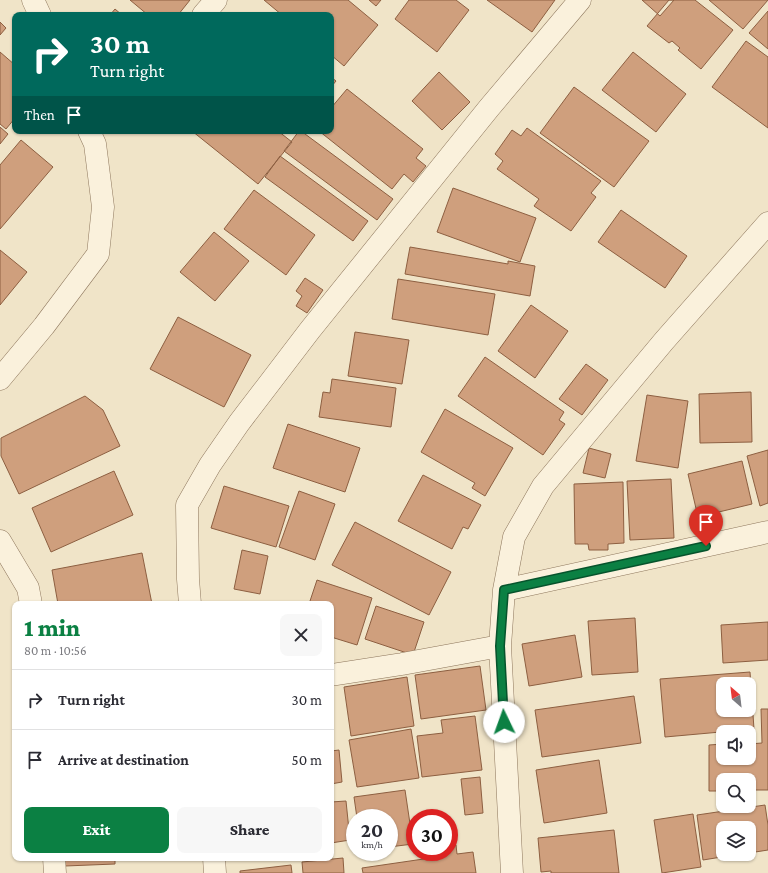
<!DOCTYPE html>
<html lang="en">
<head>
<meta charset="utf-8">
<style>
	body { margin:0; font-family:"Crimson Pro",serif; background:#f7f7f7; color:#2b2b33; height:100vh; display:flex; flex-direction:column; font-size:15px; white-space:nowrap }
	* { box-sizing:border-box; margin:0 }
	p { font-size:13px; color:#7c7c81 }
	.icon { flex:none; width:22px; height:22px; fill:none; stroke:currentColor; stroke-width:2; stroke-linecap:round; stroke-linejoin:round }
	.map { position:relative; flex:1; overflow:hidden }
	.panel { position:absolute; left:12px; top:601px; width:322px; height:260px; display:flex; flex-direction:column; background:#fff; border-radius:8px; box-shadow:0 1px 3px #0004 }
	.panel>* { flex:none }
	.hud { position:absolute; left:12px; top:12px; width:322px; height:122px; border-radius:8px; box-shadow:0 1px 3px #0004; background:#00695c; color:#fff; overflow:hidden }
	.needle { width:26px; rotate:332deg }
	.controls { position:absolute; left:716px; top:677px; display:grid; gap:8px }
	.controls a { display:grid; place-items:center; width:40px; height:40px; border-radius:8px; background:#fff; box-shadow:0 1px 3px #0004; font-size:20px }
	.speed { position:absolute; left:346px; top:809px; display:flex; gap:8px; font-size:20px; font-weight:700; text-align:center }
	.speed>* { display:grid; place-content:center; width:52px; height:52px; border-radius:50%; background:#fff; box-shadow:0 1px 3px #0004; line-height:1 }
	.speed small { font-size:10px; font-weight:400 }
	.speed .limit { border:6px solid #d22; background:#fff; color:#111 }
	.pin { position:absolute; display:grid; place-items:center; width:34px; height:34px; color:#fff; margin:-41px -17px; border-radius:50% 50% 50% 0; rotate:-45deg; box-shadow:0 0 4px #0007 }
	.pin .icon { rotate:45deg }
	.me { position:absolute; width:44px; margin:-22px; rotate:357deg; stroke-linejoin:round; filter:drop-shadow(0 0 3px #0008) }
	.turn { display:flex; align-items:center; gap:14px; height:84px; padding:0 12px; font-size:18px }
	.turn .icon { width:52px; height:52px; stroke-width:2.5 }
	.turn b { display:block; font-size:28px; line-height:34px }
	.then { display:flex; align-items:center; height:38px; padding:0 12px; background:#0003; gap:8px; font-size:15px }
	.round { display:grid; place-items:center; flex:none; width:42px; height:42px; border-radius:8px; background:#f7f7f7 }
	.overview { display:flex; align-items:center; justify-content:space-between; height:68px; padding:0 12px }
	h1 { font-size:24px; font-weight:800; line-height:30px; color:#0b8043 }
	.action { display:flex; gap:8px; margin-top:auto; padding:8px 12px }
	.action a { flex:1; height:46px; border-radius:8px; background:#0b8043; color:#fff; font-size:16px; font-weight:800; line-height:46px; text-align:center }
	.action a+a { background:#f7f7f7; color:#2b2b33 }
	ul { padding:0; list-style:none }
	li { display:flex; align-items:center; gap:12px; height:60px; padding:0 12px; border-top:1px solid #e1e1e2 }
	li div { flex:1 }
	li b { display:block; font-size:15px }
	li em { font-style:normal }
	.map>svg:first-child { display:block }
	.building { fill:#cf9f7d; stroke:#8d5f41; fill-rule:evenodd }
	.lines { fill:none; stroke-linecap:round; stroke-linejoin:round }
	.minor-casing { stroke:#8d765c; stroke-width:23 }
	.minor { stroke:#faf1dc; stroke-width:22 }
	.route-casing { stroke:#07532c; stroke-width:10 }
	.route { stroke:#0b8043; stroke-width:7 }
</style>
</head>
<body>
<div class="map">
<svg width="768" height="873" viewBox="0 0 768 873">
	<rect width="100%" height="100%" fill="#f0e4c8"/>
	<path class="building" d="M 130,0 L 190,0 L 178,15 L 148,15 Z
		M 264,0 L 348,0 L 378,25 L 344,66 L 331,55 L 331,15 L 282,15 Z
		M 369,0 L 381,0 L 376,6 Z
		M 409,0 L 456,0 L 469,10 L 437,52 L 395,19 Z
		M 487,0 L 555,0 L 532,32 Z
		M 642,0 L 674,0 L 660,16 Z
		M 669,0 L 695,0 L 733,30 L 701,69 L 678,50 L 680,48 L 672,41 L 669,43 L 647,26 Z
		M 709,0 L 768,0 L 743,29 Z
		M 115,9 L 122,15 L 110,15 Z
		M 768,11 L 768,49 L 749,33 Z
		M 0,22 L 6,28 L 0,35 Z
		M 746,41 L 768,57 L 768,128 L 712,87 Z
		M 0,52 L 15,65 L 15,118 L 6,129 L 0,124 Z
		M 633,52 L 686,94 L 656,132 L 602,90 Z
		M 439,72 L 470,102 L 442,130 L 412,101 Z
		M 331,77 L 336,81 L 331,87 Z
		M 574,87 L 649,141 L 614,187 L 540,133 Z
		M 347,89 L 423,149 L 416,158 L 426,166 L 413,182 L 404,174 L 392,189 L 319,131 L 331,131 L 331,108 Z
		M 0,127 L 8,134 L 0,144 Z
		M 527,128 L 601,181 L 591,193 L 596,197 L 571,231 L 534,206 L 539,199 L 497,169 L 503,161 L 495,154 L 512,130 L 521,136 Z
		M 192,131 L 278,131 L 292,142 L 258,184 Z
		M 299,131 L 301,131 L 393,199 L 377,220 L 284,151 Z
		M 21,140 L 53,167 L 0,229 L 0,165 Z
		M 280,156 L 368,221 L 353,241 L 265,177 Z
		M 453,188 L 536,218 L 520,262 L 437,232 Z
		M 254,190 L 315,235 L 286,275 L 224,229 Z
		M 621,210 L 687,256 L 665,288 L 598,242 Z
		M 214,232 L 249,261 L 215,301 L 180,272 Z
		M 410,247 L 508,264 L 508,261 L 535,266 L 530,296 L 405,274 Z
		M 0,250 L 27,272 L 0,305 Z
		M 305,278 L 323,290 L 307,313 L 296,306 L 302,296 L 296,291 Z
		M 398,279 L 495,294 L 488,335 L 392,319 Z
		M 531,305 L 568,331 L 535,378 L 498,351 Z
		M 178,317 L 251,355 L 224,407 L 150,369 Z
		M 355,332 L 409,340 L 402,384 L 348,376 Z
		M 485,357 L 564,412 L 559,420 L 565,424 L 543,455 L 458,396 Z
		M 586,364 L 608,380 L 582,415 L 559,399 Z
		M 332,379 L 396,388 L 391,427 L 319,417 L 323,392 L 330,393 Z
		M 751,392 L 752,442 L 700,443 L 699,394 Z
		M 647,395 L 688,401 L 678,468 L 636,461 Z
		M 85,396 L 103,410 L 120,446 L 19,494 L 1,456 L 1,438 Z
		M 445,409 L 513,448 L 485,496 L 472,488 L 475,483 L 421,452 Z
		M 288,424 L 360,448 L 345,492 L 273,468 Z
		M 589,448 L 611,454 L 605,478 L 583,473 Z
		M 768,450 L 768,503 L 760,506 L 747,456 Z
		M 742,461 L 752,504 L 698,517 L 688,474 Z
		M 114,471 L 133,515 L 51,552 L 32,508 Z
		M 423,475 L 481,505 L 468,529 L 463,527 L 452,549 L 398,521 Z
		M 671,479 L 674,538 L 630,540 L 627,481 Z
		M 623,482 L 624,543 L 608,544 L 608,550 L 589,550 L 588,544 L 575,544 L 574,484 Z
		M 224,486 L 289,506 L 276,547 L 211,528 Z
		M 299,491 L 335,504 L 315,560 L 279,547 Z
		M 355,522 L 451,572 L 429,615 L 332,565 Z
		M 242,550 L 268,556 L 260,594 L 234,589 Z
		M 142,553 L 152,604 L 58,604 L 52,570 Z
		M 317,580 L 372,598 L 357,645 L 331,637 L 331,604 L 309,604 Z
		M 376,606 L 424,622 L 413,655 L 365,639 Z
		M 635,618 L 638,672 L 592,675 L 588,621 Z
		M 768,622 L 768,660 L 723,663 L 721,625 Z
		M 575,635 L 582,677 L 529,686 L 522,644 Z
		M 480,666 L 486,710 L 421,719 L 415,675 Z
		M 750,672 L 754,729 L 665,737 L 660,679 ZM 723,684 L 749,684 L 749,710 L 723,710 Z
		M 407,677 L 414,726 L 351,736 L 344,687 Z
		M 634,696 L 641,743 L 542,757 L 535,710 Z
		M 761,709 L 768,709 L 768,790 L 749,790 L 749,780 L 723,780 L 723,791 L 709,791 L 709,745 L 723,744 L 723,758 L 749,758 L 749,744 L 762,743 Z
		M 475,716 L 482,770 L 422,777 L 417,736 L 443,733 L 441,720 Z
		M 411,729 L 419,778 L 357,787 L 349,740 Z
		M 339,750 L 342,782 L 331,784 L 331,751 Z
		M 599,760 L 607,813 L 544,823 L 536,770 Z
		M 480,777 L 483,813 L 465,815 L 461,779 Z
		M 405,790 L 413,844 L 389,847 L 389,818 L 357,818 L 354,797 Z
		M 346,801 L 350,840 L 331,843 L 331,802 Z
		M 765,805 L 768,825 L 768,850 L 749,853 L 749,828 L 723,828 L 723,854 L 740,854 L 703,860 L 697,815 Z
		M 693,814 L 701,867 L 662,873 L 654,820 Z
		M 614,830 L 619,873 L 551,873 L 551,871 L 541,872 L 538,838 Z
		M 456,845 L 457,854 L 473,852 L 476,873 L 363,873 L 362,868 L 444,856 L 444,852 L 449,852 L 449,846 Z
		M 64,858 L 115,858 L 115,864 L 65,866 Z
		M 343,858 L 344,873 L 303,873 L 302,862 Z
		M 291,865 L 292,873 L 240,873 L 240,871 Z"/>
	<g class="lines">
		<g class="minor-casing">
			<path id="minor" d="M 33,0 L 40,15
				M 203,15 L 216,0
				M 0,379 L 44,326 L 98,254 L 103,207 L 95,144 L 89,131
				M 0,541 L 28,588 L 31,604
				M 504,590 L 768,532
				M 190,604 L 188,579 L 187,505 L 210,465 L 239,423 L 310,330 L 489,108 L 580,0
				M 331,675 L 402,664 L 500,646
				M 54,858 L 55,873
				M 214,858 L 215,873
				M 512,873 L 500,646 L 504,590 L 514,537 L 543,486 L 664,341 L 768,223"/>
		</g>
		<use href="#minor" class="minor"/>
	</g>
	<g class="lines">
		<g class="route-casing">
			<path id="route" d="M 504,722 L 500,646 L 504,590 L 706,546"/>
		</g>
		<use href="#route" class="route"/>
	</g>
</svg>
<div class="controls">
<a><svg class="needle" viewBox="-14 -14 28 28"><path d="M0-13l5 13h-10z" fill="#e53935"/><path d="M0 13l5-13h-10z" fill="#7c7c81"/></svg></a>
<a><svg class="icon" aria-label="sound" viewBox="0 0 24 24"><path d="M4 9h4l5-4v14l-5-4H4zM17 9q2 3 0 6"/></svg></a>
<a><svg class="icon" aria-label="search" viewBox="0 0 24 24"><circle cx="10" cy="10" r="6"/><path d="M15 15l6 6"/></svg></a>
<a><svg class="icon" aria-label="layers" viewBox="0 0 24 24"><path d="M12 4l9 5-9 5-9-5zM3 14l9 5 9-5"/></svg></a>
</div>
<div class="speed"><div>20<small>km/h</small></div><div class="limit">30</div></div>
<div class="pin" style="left:706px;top:546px;background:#d93025"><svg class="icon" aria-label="arrive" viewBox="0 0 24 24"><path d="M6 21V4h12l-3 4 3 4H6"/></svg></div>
<svg class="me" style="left:504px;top:722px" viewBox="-20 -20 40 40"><circle r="19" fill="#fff"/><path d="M0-13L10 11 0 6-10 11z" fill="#0b8043"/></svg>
<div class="hud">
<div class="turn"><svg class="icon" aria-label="right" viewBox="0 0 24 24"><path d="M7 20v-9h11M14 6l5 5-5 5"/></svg><div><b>30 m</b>Turn right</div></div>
<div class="then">Then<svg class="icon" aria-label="arrive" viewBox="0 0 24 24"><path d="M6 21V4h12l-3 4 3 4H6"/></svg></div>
</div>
<section class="panel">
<div class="overview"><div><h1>1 min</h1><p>80 m · 10:56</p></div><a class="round"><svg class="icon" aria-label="close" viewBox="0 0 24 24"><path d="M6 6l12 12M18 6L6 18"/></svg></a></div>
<ul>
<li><svg class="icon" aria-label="right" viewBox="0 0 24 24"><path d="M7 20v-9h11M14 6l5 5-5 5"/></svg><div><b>Turn right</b></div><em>30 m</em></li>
<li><svg class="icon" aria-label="arrive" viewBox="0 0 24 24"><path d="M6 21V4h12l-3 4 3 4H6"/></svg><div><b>Arrive at destination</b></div><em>50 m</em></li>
</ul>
<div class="action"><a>Exit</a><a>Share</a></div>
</section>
</div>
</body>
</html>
